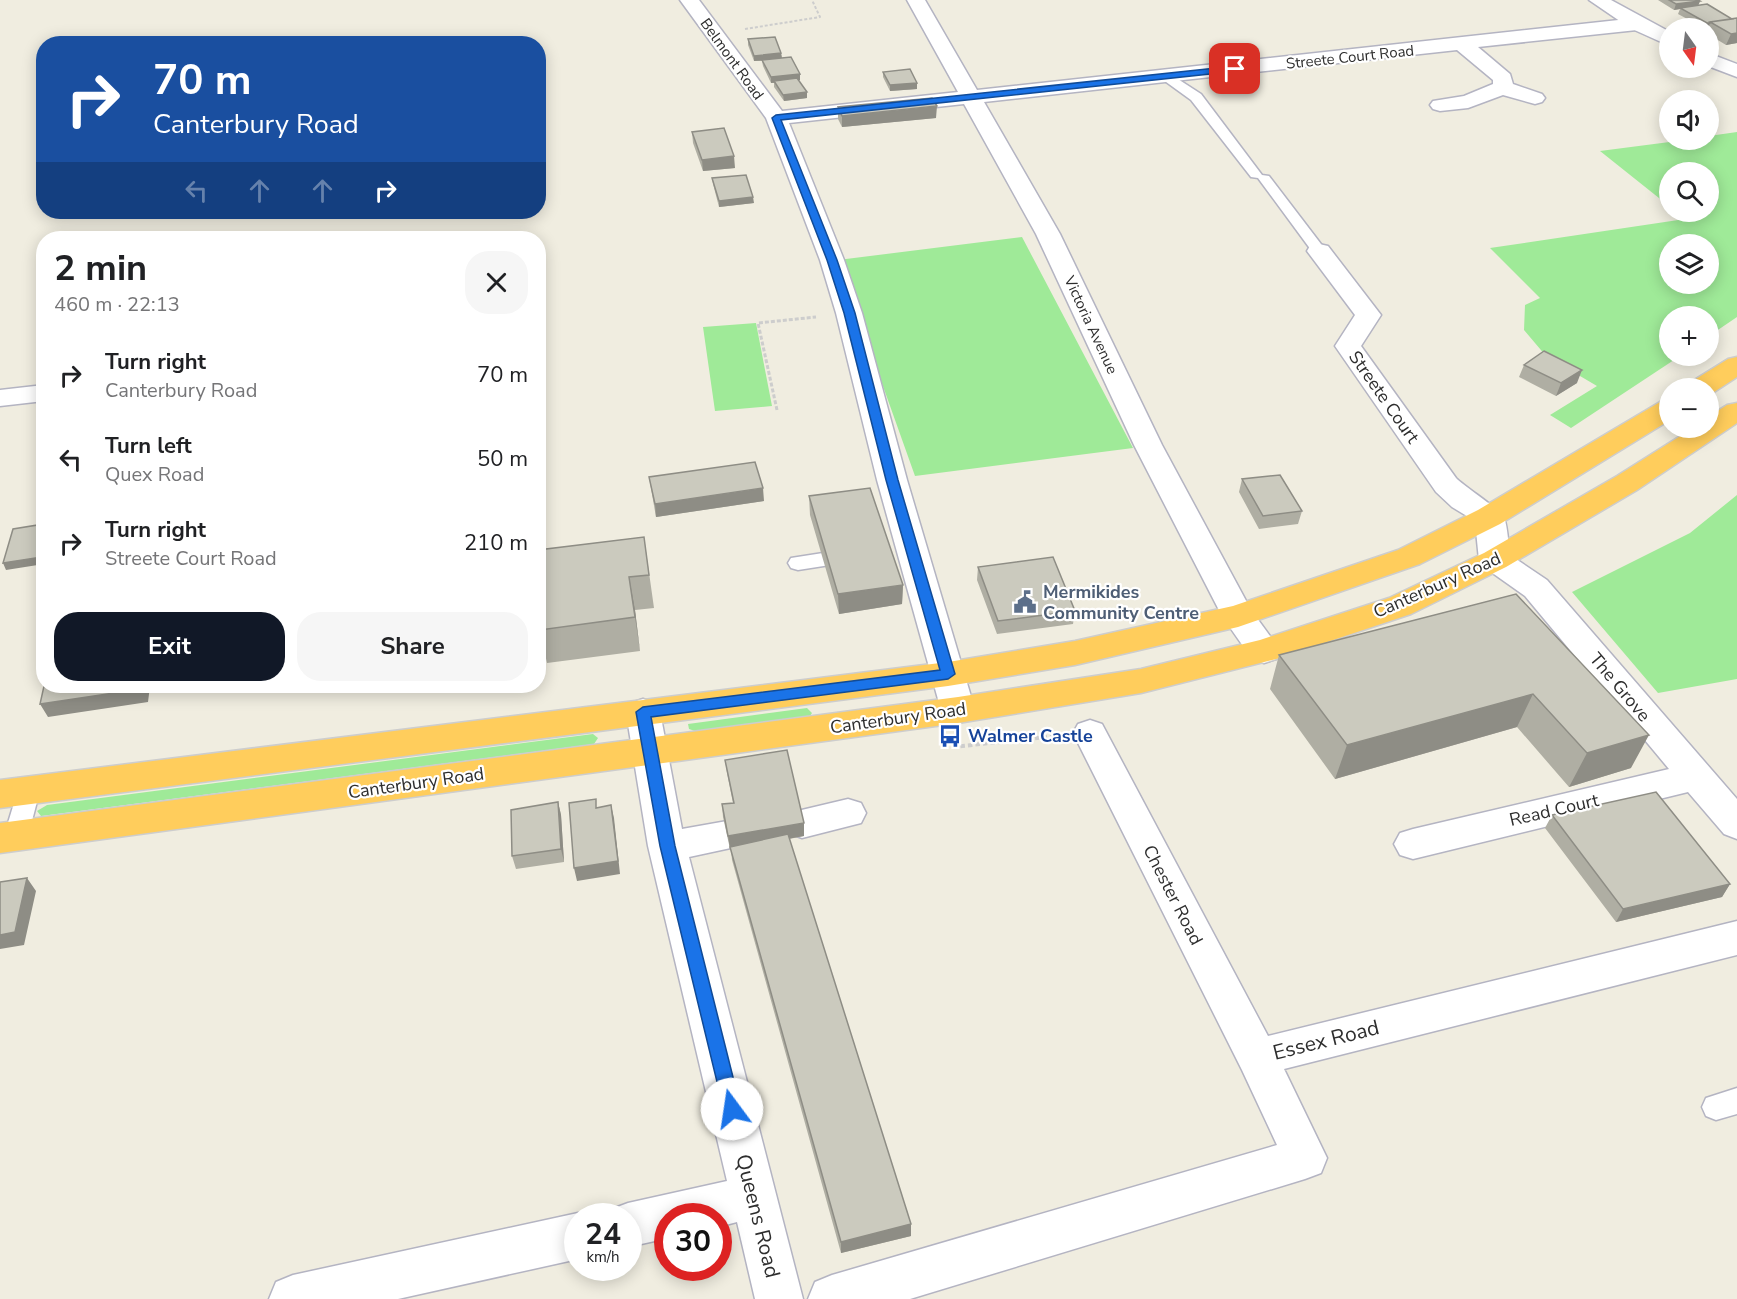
<!DOCTYPE html>
<html lang="en">
<head>
<meta charset="utf-8">
<style>
	body { margin:0; font-family:"Nunito Sans",sans-serif; background:#f6f6f6; color:#202124; height:100vh; display:flex; flex-direction:column; font-size:22px; white-space:nowrap }
	* { box-sizing:border-box; margin:0 }
	p { font-size:20px; color:#757577 }
	.icon { flex:none; width:33px; height:33px; fill:none; stroke:currentColor; stroke-width:2; stroke-linecap:round; stroke-linejoin:round }
	.map { position:relative; flex:1; overflow:hidden }
	.drawer { position:absolute; left:36px; top:231px; width:510px; height:462px; display:flex; flex-direction:column; background:#fff; border-radius:24px; box-shadow:0 3px 15px #0003 }
	.drawer>* { flex:none }
	.guide { position:absolute; left:36px; top:36px; width:510px; height:183px; border-radius:24px; box-shadow:0 3px 15px #0003; background:#1a4fa0; color:#fff; overflow:hidden }
	.needle { width:39px; rotate:166deg }
	.buttons { position:absolute; left:1659px; top:18px; display:grid; gap:12px }
	.buttons a { display:grid; place-items:center; width:60px; height:60px; border-radius:50%; background:#fff; box-shadow:0 3px 15px #0003; font-size:30px }
	.speed { position:absolute; left:564px; top:1203px; display:flex; gap:12px; font-size:30px; font-weight:700; text-align:center }
	.speed>* { display:grid; place-content:center; width:78px; height:78px; border-radius:50%; background:#fff; box-shadow:0 3px 15px #0003; line-height:1 }
	.speed small { font-size:15px; font-weight:400 }
	.speed .limit { border:9px solid #d22; background:#fff; color:#111 }
	.pin { position:absolute; display:grid; place-items:center; width:51px; height:51px; color:#fff; margin:-26px; border-radius:12px; box-shadow:0 3px 9px #0006 }
	.me { position:absolute; width:66px; margin:-33px; rotate:346deg; stroke-linejoin:round; filter:drop-shadow(0 0 4px #0008) }
	.turn { display:flex; align-items:center; gap:21px; height:126px; padding:0 18px; font-size:27px }
	.turn .icon { width:78px; height:78px; stroke-width:2.5 }
	.turn b { display:block; font-size:42px; line-height:51px }
	.lanes { display:flex; align-items:center; height:57px; padding:0 18px; background:#0003; justify-content:center; gap:30px; direction:ltr }
	.lanes .off { opacity:.35 }
	.round { display:grid; place-items:center; flex:none; width:63px; height:63px; border-radius:24px; background:#f6f6f6 }
	.overview { display:flex; align-items:center; justify-content:space-between; height:102px; padding:0 18px }
	h1 { font-size:36px; font-weight:700; line-height:45px }
	.action { display:flex; gap:12px; margin-top:auto; padding:12px 18px }
	.action a { flex:1; height:69px; border-radius:24px; background:#111827; color:#fff; font-size:24px; font-weight:700; line-height:69px; text-align:center }
	.action a+a { background:#f6f6f6; color:#202124 }
	ul { padding:0; list-style:none }
	li { display:flex; align-items:center; gap:18px; height:84px; padding:0 18px }
	li div { flex:1 }
	li b { display:block; font-size:22px }
	li em { font-style:normal }
	.map>svg:first-child { display:block }
	.green { fill:#9fea98; fill-rule:evenodd }
	.lines { fill:none; stroke-linecap:round; stroke-linejoin:round }
	.lane-casing { stroke:#b4b4c2; stroke-width:3 }
	.street-casing { stroke:#b4b4c2; stroke-width:3 }
	.secondary-casing { stroke:#b4b4c2; stroke-width:3 }
	.highway-casing { stroke:#cdcdcd; stroke-width:3 }
	.path-far2 { stroke:#cdcdcd; stroke-width:2; stroke-dasharray:3 2; stroke-linecap:butt }
	.path-far1 { stroke:#cdcdcd; stroke-width:3; stroke-dasharray:4 2; stroke-linecap:butt }
	.path { stroke:#cdcdcd; stroke-width:4; stroke-dasharray:4.5 3; stroke-linecap:butt }
	.lane { fill:#fff; fill-rule:evenodd }
	.street { fill:#fff; fill-rule:evenodd }
	.secondary { fill:#fff; fill-rule:evenodd }
	.highway { fill:#ffcd5c; fill-rule:evenodd }
	.wall { fill:#afaea3 }
	.shaded-wall { fill:#8e8d85 }
	.building { fill:#cbcabe; stroke:#8e8d85; stroke-width:1.5 }
	.route { fill:#1a73e8; stroke:#114b97; stroke-width:1.5 }
	.labels { text-anchor:middle; stroke-width:4.5; stroke-linejoin:round; paint-order:stroke }
	.far-street-label { font-size:15px; fill:#2e2e2e; stroke:#fff }
	.street-label { font-size:18px; fill:#2e2e2e; stroke:#fff }
	.service-label { font-size:18px; font-weight:bold; fill:#4e5e75; stroke:#fff; text-anchor:start }
	.transit-label { font-size:18px; font-weight:bold; fill:#164399; stroke:#fff; text-anchor:start }
	.near-street-label { font-size:21px; fill:#2e2e2e; stroke:#fff }
</style>
</head>
<body>
<div class="map">
<svg width="1737" height="1299" viewBox="0 0 1737 1299">
	<rect width="100%" height="100%" fill="#f0ede0"/>
	<path class="green" d="M 1737,132 L 1737,317 L 1709,336 L 1708,316 L 1670,316 L 1670,356 L 1680,356 L 1571,428 L 1550,415 L 1597,386 L 1546,356 L 1524,330 L 1525,305 L 1540,298 L 1490,248 L 1685,219 L 1676,212 L 1708,212 L 1708,172 L 1670,172 L 1669,206 L 1600,151 L 1685,140 L 1708,140 L 1709,136 ZM 1670,244 L 1708,244 L 1708,284 L 1670,284 Z
		M 1022,237 L 1133,448 L 915,476 L 838,260 Z
		M 756,323 L 772,406 L 715,411 L 703,327 Z
		M 1737,495 L 1737,679 L 1658,693 L 1572,592 L 1690,533 Z
		M 807,708 L 812,713 L 808,719 L 695,731 L 689,729 L 688,724 Z
		M 593,734 L 598,738 L 594,744 L 41,816 L 37,811 L 47,805 Z"/>
	<g class="lines">
		<g class="lane-casing">
			<path id="lane" d="M 1167,72 L 1201,94 L 1262,175 L 1269,176 L 1324,248 L 1327,251 L 1324,254 L 1314,254 L 1258,178 L 1251,177 L 1191,100 L 1162,79 L 1161,76 Z
				M 823,553 L 830,555 L 833,560 L 830,565 L 798,570 L 791,568 L 788,563 L 791,558 Z
				M 29,781 L 37,784 L 40,790 L 28,836 L 24,843 L 16,845 L 8,843 L 4,836 L 18,790 L 21,784 Z
				M 1737,1088 L 1737,1114 L 1716,1120 L 1706,1116 L 1702,1107 L 1706,1098 Z"/>
		</g>
		<g class="street-casing">
			<path id="street" d="M 680,0 L 699,0 L 782,111 L 958,92 L 907,0 L 925,0 L 977,90 L 1637,18 L 1644,20 L 1647,24 L 1644,28 L 1637,30 L 1478,47 L 1510,74 L 1513,84 L 1542,94 L 1545,98 L 1542,102 L 1535,104 L 1503,95 L 1468,108 L 1440,111 L 1433,109 L 1430,105 L 1433,101 L 1464,96 L 1493,84 L 1493,80 L 1457,50 L 984,102 L 1060,234 L 1162,445 L 1251,610 L 1281,651 L 1276,659 L 1264,663 L 1252,659 L 1222,616 L 1134,445 L 1036,234 L 964,104 L 789,123 L 844,260 L 862,313 L 907,480 L 975,710 L 970,719 L 958,723 L 946,719 L 941,710 L 877,480 L 836,313 L 820,260 L 766,118 Z
				M 1319,244 L 1328,246 L 1381,315 L 1361,346 L 1456,478 C 1465,487 1502,511 1504,517 C 1508,529 1508,543 1510,555 L 1547,580 L 1737,799 L 1737,839 L 1724,834 L 1688,792 L 1413,859 L 1400,855 L 1394,844 L 1400,833 L 1413,829 L 1669,769 L 1525,596 L 1484,567 L 1479,560 L 1475,521 L 1452,507 L 1436,492 L 1335,346 L 1355,315 L 1307,251 L 1310,246 Z
				M 44,385 L 44,401 L 0,406 L 0,390 Z
				M 643,699 L 655,703 L 660,712 L 682,829 L 727,821 L 740,826 L 746,836 L 740,846 L 689,857 L 803,1299 L 755,1299 L 737,1222 L 718,1227 L 718,1216 L 668,1216 L 668,1238 L 628,1247 L 628,1216 L 609,1216 L 612,1209 L 628,1203 L 727,1181 L 648,846 L 626,712 L 631,703 Z
				M 1090,720 L 1102,724 L 1268,1036 L 1737,921 L 1737,955 L 1284,1069 L 1327,1158 L 1321,1173 L 1305,1179 L 910,1299 L 808,1299 L 815,1282 L 832,1275 L 1277,1145 L 1242,1070 L 1073,733 L 1078,724 Z
				M 848,799 L 861,803 L 866,813 L 861,823 L 802,838 L 789,833 L 784,823 L 789,813 Z
				M 578,1213 L 586,1216 L 578,1216 L 578,1259 L 398,1299 L 269,1299 L 276,1282 L 293,1275 Z"/>
		</g>
		<g class="secondary-casing">
			<path id="secondary" d="M 1589,0 L 1611,0 L 1670,32 L 1670,46 L 1630,28 Z
				M 1708,53 L 1737,64 L 1737,77 L 1708,66 Z"/>
		</g>
		<g class="highway-casing">
			<path id="highway" d="M 1737,357 L 1737,377 L 1711,394 L 1708,394 L 1708,388 L 1687,388 L 1691,382 L 1728,359 Z
				M 1670,400 L 1670,420 L 1500,524 L 1420,564 L 1238,627 L 1075,665 L 948,686 L 0,808 L 0,780 L 948,662 L 1075,641 L 1233,606 L 1398,550 L 1478,510 L 1660,402 Z
				M 1737,403 L 1737,423 L 1637,490 L 1506,567 L 1411,614 L 1276,659 L 1141,693 L 958,723 L 0,853 L 0,823 L 958,697 L 1141,669 L 1260,640 L 1389,598 L 1484,553 L 1617,476 L 1693,428 L 1708,428 L 1708,417 L 1727,405 Z"/>
		</g>
		<path class="path-far2" d="M 745,29 L 820,17 L 812,0"/>
		<path class="path-far1" d="M 777,410 L 758,323 L 816,317"/>
		<path class="path" d="M 953,747 L 1056,736"/>
		<use href="#lane" class="lane"/>
		<use href="#street" class="street"/>
		<use href="#secondary" class="secondary"/>
		<use href="#highway" class="highway"/>
	</g>
	<path class="wall" d="M 1658,0 L 1698,0 L 1700,1 L 1698,6 L 1732,19 L 1737,43 L 1726,45 L 1708,34 L 1708,28 L 1704,28 L 1678,14 L 1680,9 L 1674,10 Z
		M 748,39 L 781,53 L 782,58 L 800,74 L 800,80 L 798,80 L 807,98 L 784,101 L 774,87 L 774,83 L 771,83 L 763,66 L 762,61 L 754,61 L 748,45 Z
		M 883,72 L 917,83 L 917,89 L 890,91 L 883,77 Z
		M 838,107 L 936,118 L 842,127 L 838,119 Z
		M 692,132 L 735,168 L 703,171 L 693,143 Z
		M 712,178 L 754,203 L 719,207 L 713,184 Z
		M 1524,365 L 1577,383 L 1556,396 L 1519,377 Z
		M 649,477 L 764,501 L 656,517 Z
		M 1242,479 L 1302,511 L 1298,524 L 1259,529 L 1239,492 Z
		M 809,496 L 903,585 L 902,604 L 839,614 L 810,515 Z
		M 644,537 L 654,608 L 635,610 L 640,651 L 547,663 L 541,636 L 538,637 L 538,550 Z
		M 978,567 L 1075,611 L 1073,624 L 997,634 L 977,580 Z
		M 1516,594 L 1631,768 L 1569,787 L 1517,727 L 1335,779 L 1270,689 L 1279,655 Z
		M 725,760 L 804,823 L 804,836 L 789,839 L 911,1236 L 841,1253 L 732,860 L 731,849 L 730,849 L 723,817 L 722,804 L 733,803 L 727,773 Z
		M 558,802 L 561,815 L 564,862 L 516,869 L 512,856 Z
		M 1552,815 L 1730,884 L 1722,897 L 1616,922 L 1545,828 Z"/>
	<path class="shaded-wall" d="M 1700,1 L 1698,6 L 1674,10 L 1676,4 Z
		M 1707,23 L 1710,23 L 1708,28 L 1705,28 Z
		M 1737,33 L 1737,43 L 1726,45 L 1731,34 Z
		M 781,53 L 782,59 L 754,61 L 754,56 Z
		M 800,74 L 800,80 L 771,83 L 771,77 Z
		M 917,83 L 917,89 L 890,91 L 890,85 Z
		M 807,92 L 807,98 L 784,101 L 783,95 Z
		M 937,106 L 936,118 L 842,127 L 842,116 Z
		M 734,156 L 735,168 L 703,171 L 702,160 Z
		M 753,197 L 754,203 L 719,207 L 719,201 Z
		M 1582,370 L 1577,383 L 1556,396 L 1561,383 Z
		M 763,488 L 764,501 L 656,517 L 655,504 Z
		M 44,551 L 44,564 L 6,570 L 3,563 Z
		M 629,577 L 635,610 L 640,651 L 635,617 Z
		M 903,585 L 902,604 L 839,614 L 838,594 Z
		M 142,686 L 150,686 L 148,702 L 48,717 L 40,704 Z
		M 1533,694 L 1517,727 L 1335,779 L 1347,745 Z
		M 1649,735 L 1631,768 L 1569,787 L 1587,753 Z
		M 558,802 L 561,815 L 564,862 L 561,849 Z
		M 611,805 L 614,818 L 620,874 L 577,881 L 574,868 Z
		M 804,823 L 804,836 L 730,849 L 728,836 Z
		M 27,878 L 36,891 L 24,945 L 0,949 L 0,935 Z
		M 1730,884 L 1722,897 L 1616,922 L 1623,909 Z
		M 911,1224 L 911,1236 L 841,1253 L 841,1242 Z"/>
	<path class="building" d="M 1669,0 L 1698,0 L 1700,1 L 1676,4 Z
		M 1707,4 L 1732,19 L 1710,22 L 1710,23 L 1707,23 L 1680,8 Z
		M 1737,18 L 1737,33 L 1731,34 L 1710,22 Z
		M 775,37 L 781,53 L 754,56 L 748,39 Z
		M 791,57 L 800,74 L 771,77 L 762,60 Z
		M 910,69 L 917,83 L 890,85 L 883,72 Z
		M 797,78 L 807,92 L 783,95 L 774,81 Z
		M 932,98 L 937,106 L 842,116 L 838,107 Z
		M 724,128 L 734,156 L 702,160 L 692,132 Z
		M 746,175 L 753,197 L 719,201 L 712,178 Z
		M 1544,351 L 1582,370 L 1561,383 L 1524,365 Z
		M 755,462 L 763,488 L 655,504 L 649,477 Z
		M 1280,475 L 1302,511 L 1263,516 L 1242,479 Z
		M 870,488 L 903,585 L 838,594 L 809,496 Z
		M 44,524 L 44,551 L 42,557 L 3,563 L 13,529 Z
		M 644,537 L 649,575 L 629,577 L 635,617 L 540,630 L 538,608 L 538,550 Z
		M 1053,557 L 1075,611 L 998,621 L 978,567 Z
		M 1516,594 L 1649,735 L 1587,753 L 1533,694 L 1347,745 L 1279,655 Z
		M 44,686 L 142,686 L 141,689 L 40,704 Z
		M 787,750 L 804,823 L 728,836 L 722,804 L 734,803 L 725,760 Z
		M 1656,792 L 1730,884 L 1623,909 L 1552,815 Z
		M 596,799 L 596,808 L 611,805 L 618,861 L 574,868 L 569,803 Z
		M 558,802 L 561,849 L 512,856 L 511,810 Z
		M 788,834 L 911,1224 L 841,1242 L 730,847 Z
		M 27,878 L 15,932 L 0,935 L 0,882 Z"/>
	<path class="route" d="M 1235,66 L 1239,69 L 1238,71 L 781,120 L 837,260 L 855,313 L 898,480 L 955,674 L 948,679 L 651,717 L 675,846 L 741,1109 L 738,1115 L 732,1118 L 725,1115 L 660,846 L 636,712 L 643,707 L 940,670 L 886,480 L 844,313 L 827,260 L 772,118 L 776,115 Z"/>
	<defs>
		<g id="civic-bare" transform="scale(1.8)"><path d="M-.6-6.5H3V-4.5H.6V-3L4-1V1h2V6H-6V1h2V-1L-.6-3ZM-1.2 2.5V6h2.4V2.5Z" fill="#5c6f8a" stroke="#fff" stroke-width="2.5" paint-order="stroke"/></g>
		<g id="bus-bare" transform="scale(1.8)"><path d="M-5-6H5V4H4V6H2V4H-2V6H-4V4H-5ZM-3.5-4V0h7V-4ZM-3.5 1.2v1.5H-2V1.2ZM2 1.2v1.5H3.5V1.2Z" fill="#1a4fb4" stroke="#fff" stroke-width="2.5" paint-order="stroke"/></g>
	</defs>
	<g fill-rule="evenodd">
		<use href="#civic-bare" x="1025" y="602"/>
		<use href="#bus-bare" x="950" y="736"/>
	</g>
	<g class="labels">
		<g class="far-street-label">
			<text transform="translate(1350 57) rotate(-6)" y="5">Streete Court Road</text>
			<text transform="translate(732 59) rotate(54)" y="5">Belmont Road</text>
			<text transform="translate(1091 325) rotate(65)" y="5">Victoria Avenue</text>
		</g>
		<g class="street-label">
			<text transform="translate(1384 397) rotate(55)" y="6">Streete Court</text>
			<text transform="translate(1437 585) rotate(-24)" y="6">Canterbury Road</text>
			<text transform="translate(1620 687) rotate(50)" y="6">The Grove</text>
			<text transform="translate(898 718) rotate(-8)" y="6">Canterbury Road</text>
			<text transform="translate(416 783) rotate(-8)" y="6">Canterbury Road</text>
			<text transform="translate(1554 810) rotate(-13)" y="6">Read Court</text>
			<text transform="translate(1173 895) rotate(63)" y="6">Chester Road</text>
		</g>
		<g class="service-label">
			<text x="1043" y="598">Mermikides<tspan x="1043" dy="21">Community Centre</tspan></text>
		</g>
		<g class="transit-label">
			<text x="968" y="742">Walmer Castle</text>
		</g>
		<g class="near-street-label">
			<text transform="translate(1326 1040) rotate(-14)" y="7">Essex Road</text>
			<text transform="translate(758 1216) rotate(76)" y="7">Queens Road</text>
		</g>
	</g>
</svg>
<div class="buttons">
<a><svg class="needle" viewBox="-14 -14 28 28"><path d="M0-13l5 13h-10z" fill="#e53935"/><path d="M0 13l5-13h-10z" fill="#757577"/></svg></a>
<a><svg class="icon" aria-label="sound" viewBox="0 0 24 24"><path d="M4 9h4l5-4v14l-5-4H4zM17 9q2 3 0 6"/></svg></a>
<a><svg class="icon" aria-label="search" viewBox="0 0 24 24"><circle cx="10" cy="10" r="6"/><path d="M15 15l6 6"/></svg></a>
<a><svg class="icon" aria-label="layers" viewBox="0 0 24 24"><path d="M12 4l9 5-9 5-9-5zM3 14l9 5 9-5"/></svg></a>
<a>+</a>
<a>−</a>
</div>
<div class="speed"><div>24<small>km/h</small></div><div class="limit">30</div></div>
<div class="pin" style="left:1235px;top:69px;background:#d93025"><svg class="icon" aria-label="arrive" viewBox="0 0 24 24"><path d="M6 21V4h12l-3 4 3 4H6"/></svg></div>
<svg class="me" style="left:732px;top:1109px" viewBox="-20 -20 40 40"><circle r="19" fill="#fff"/><path d="M0-13L10 11 0 6-10 11z" fill="#1a73e8"/></svg>
<div class="guide">
<div class="turn"><svg class="icon" aria-label="right" viewBox="0 0 24 24"><path d="M7 20v-9h11M14 6l5 5-5 5"/></svg><div><b>70 m</b>Canterbury Road</div></div>
<div class="lanes"><svg class="icon off" aria-label="left" viewBox="0 0 24 24"><path d="M17 20v-9H6M10 6l-5 5 5 5"/></svg><svg class="icon off" aria-label="ahead" viewBox="0 0 24 24"><path d="M12 20V5M6 11l6-6 6 6"/></svg><svg class="icon off" aria-label="ahead" viewBox="0 0 24 24"><path d="M12 20V5M6 11l6-6 6 6"/></svg><svg class="icon" aria-label="right" viewBox="0 0 24 24"><path d="M7 20v-9h11M14 6l5 5-5 5"/></svg></div>
</div>
<section class="drawer">
<div class="overview"><div><h1>2 min</h1><p>460 m · 22:13</p></div><a class="round"><svg class="icon" aria-label="close" viewBox="0 0 24 24"><path d="M6 6l12 12M18 6L6 18"/></svg></a></div>
<ul>
<li><svg class="icon" aria-label="right" viewBox="0 0 24 24"><path d="M7 20v-9h11M14 6l5 5-5 5"/></svg><div><b>Turn right</b><p>Canterbury Road</p></div><em>70 m</em></li>
<li><svg class="icon" aria-label="left" viewBox="0 0 24 24"><path d="M17 20v-9H6M10 6l-5 5 5 5"/></svg><div><b>Turn left</b><p>Quex Road</p></div><em>50 m</em></li>
<li><svg class="icon" aria-label="right" viewBox="0 0 24 24"><path d="M7 20v-9h11M14 6l5 5-5 5"/></svg><div><b>Turn right</b><p>Streete Court Road</p></div><em>210 m</em></li>
</ul>
<div class="action"><a>Exit</a><a>Share</a></div>
</section>
</div>
</body>
</html>
